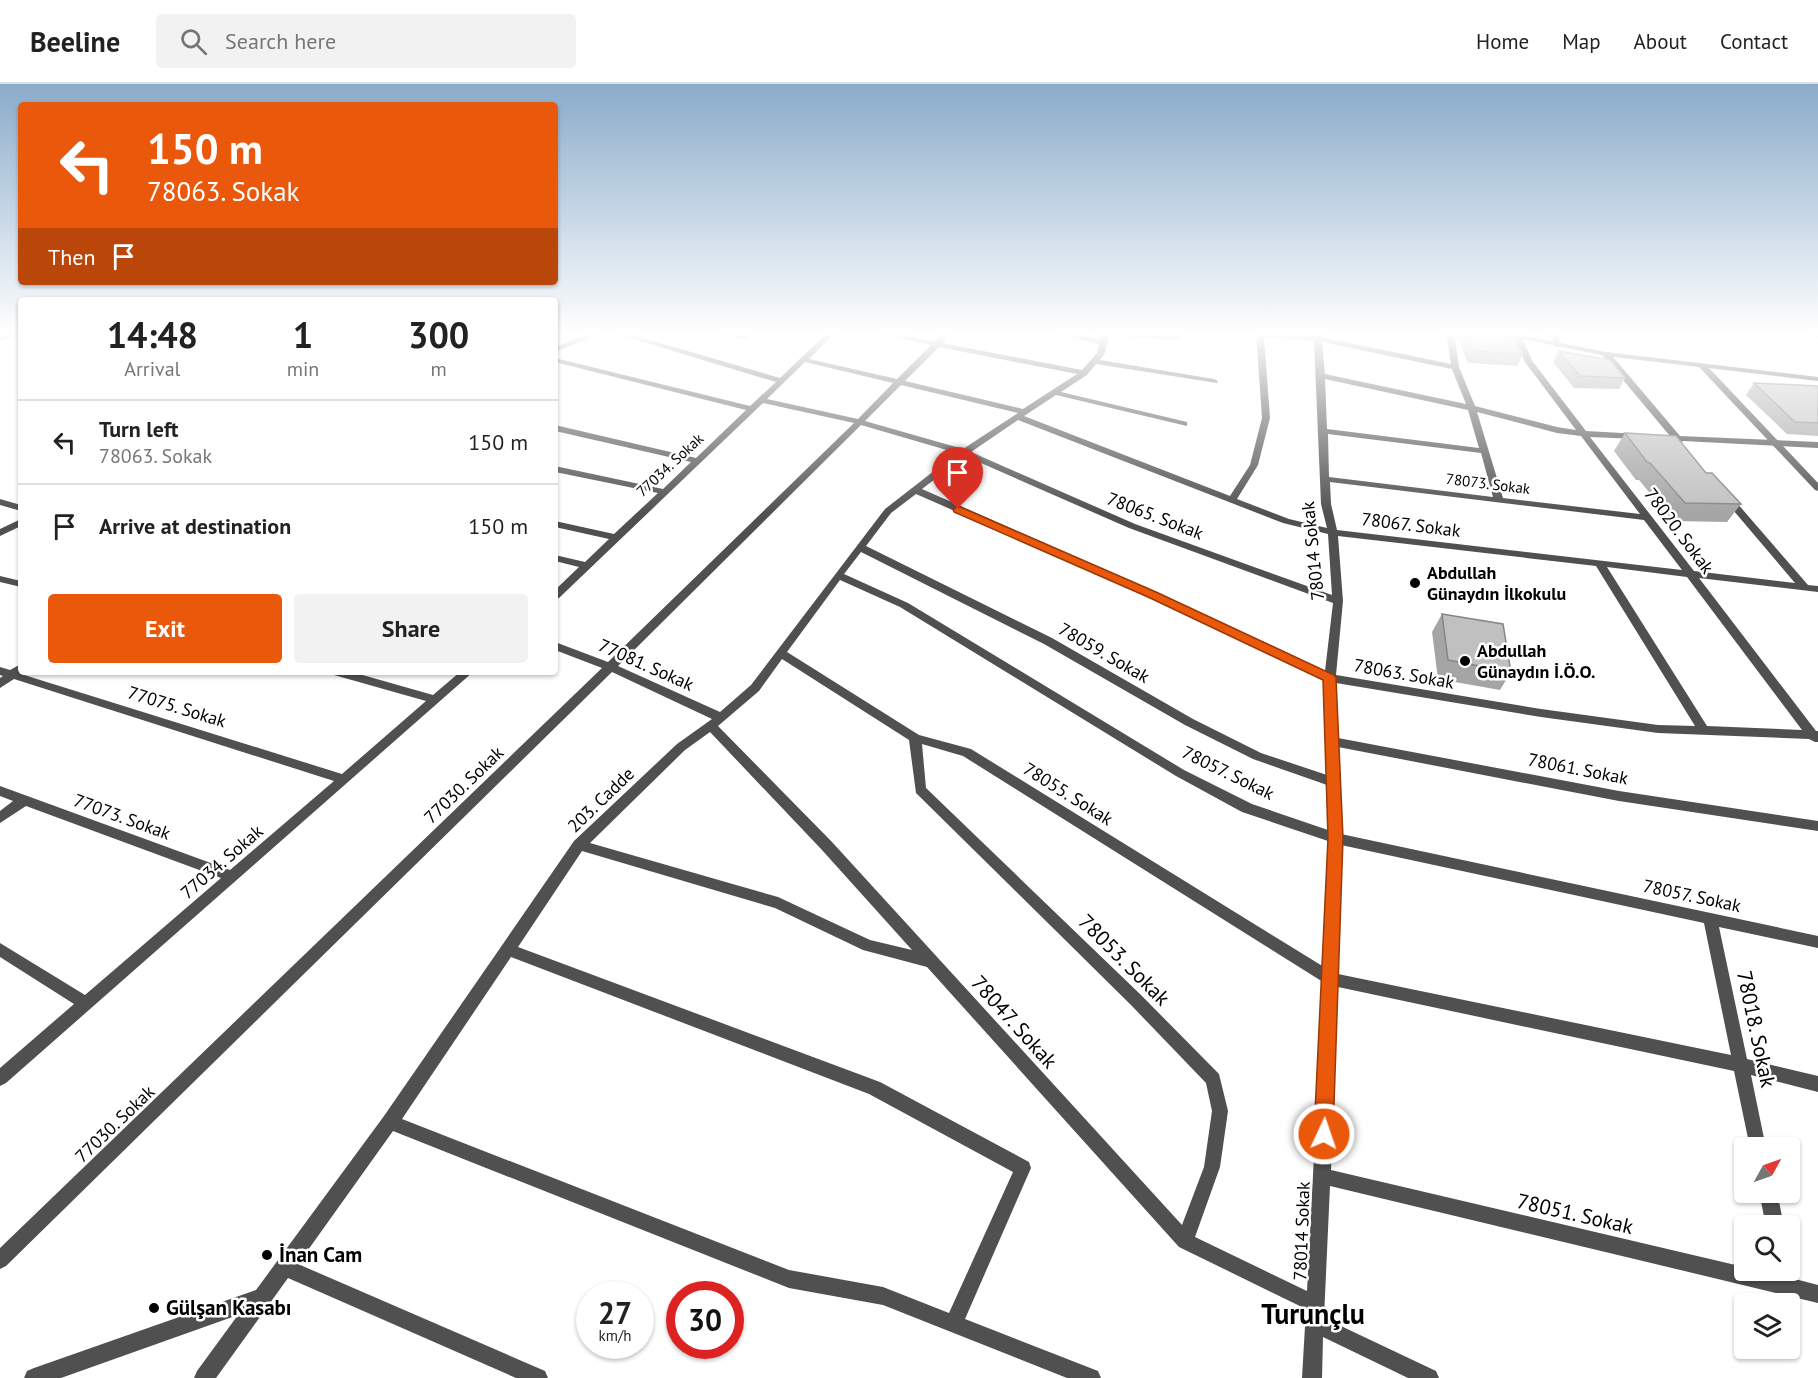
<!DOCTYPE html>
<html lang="en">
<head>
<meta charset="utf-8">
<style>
	body { margin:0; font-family:"PT Sans",sans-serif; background:#f2f2f2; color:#222; height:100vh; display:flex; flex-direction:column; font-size:22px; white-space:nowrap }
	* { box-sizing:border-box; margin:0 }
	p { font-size:20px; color:#767676 }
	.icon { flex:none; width:33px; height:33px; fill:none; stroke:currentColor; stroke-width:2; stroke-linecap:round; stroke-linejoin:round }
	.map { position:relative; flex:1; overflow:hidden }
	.side { position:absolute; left:18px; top:213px; width:540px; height:378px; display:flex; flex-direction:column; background:#fff; border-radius:6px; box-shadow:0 2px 4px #0004 }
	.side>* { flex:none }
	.guide { position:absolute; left:18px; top:18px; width:540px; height:183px; border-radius:6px; box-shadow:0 2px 4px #0004; background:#ea580c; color:#fff; overflow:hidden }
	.needle { width:39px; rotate:50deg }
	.tools { position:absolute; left:1734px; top:1053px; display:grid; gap:12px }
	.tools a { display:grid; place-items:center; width:66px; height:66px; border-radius:6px; background:#fff; box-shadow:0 2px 4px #0004; font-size:30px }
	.speed { position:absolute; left:576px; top:1197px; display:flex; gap:12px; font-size:30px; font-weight:700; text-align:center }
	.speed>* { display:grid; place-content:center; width:78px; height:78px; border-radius:50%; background:#fff; box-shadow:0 2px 4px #0004; line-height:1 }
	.speed small { font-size:15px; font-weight:400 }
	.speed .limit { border:9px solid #d22; background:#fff; color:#111 }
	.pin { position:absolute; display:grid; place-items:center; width:51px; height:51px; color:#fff; margin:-62px -26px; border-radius:50% 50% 50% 0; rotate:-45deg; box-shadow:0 0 6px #0007 }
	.pin .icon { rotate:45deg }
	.me { position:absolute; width:66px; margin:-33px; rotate:3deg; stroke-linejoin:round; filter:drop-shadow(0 0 4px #0008) }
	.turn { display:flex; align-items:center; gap:21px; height:126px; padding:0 30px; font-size:27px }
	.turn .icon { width:78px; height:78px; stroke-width:2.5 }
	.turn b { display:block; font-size:42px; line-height:51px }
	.then { display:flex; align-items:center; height:57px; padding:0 30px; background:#0003; gap:12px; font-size:22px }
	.eta { display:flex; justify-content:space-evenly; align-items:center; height:102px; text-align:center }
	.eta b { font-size:36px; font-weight:800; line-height:42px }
	.primary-button { display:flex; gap:12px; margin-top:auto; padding:12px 30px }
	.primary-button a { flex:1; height:69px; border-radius:6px; background:#ea580c; color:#fff; font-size:24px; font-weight:800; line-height:69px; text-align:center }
	.primary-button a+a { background:#f2f2f2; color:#222 }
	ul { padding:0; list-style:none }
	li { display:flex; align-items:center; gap:18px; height:84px; padding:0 30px; border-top:2px solid #e0e0e0 }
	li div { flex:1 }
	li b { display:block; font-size:22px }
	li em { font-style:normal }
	header { display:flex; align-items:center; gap:36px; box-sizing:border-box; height:84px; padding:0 30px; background:#fff; border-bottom:2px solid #e0e0e0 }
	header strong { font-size:28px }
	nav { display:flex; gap:33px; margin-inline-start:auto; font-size:21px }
	.search { width:420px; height:54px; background:#f2f2f2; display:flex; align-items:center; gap:15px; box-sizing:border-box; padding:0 21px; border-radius:6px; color:#767676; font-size:22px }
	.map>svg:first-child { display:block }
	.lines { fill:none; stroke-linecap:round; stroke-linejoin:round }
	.minor { fill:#505050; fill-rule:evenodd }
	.tertiary { fill:#505050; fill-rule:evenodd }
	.wall { fill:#a5a5a5 }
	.building { fill:#c0c0c0; stroke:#868686; stroke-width:1.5 }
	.route { fill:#ea580c; stroke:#983908; stroke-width:1.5 }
	.poi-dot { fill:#000; stroke:#fff; stroke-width:2 }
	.labels { text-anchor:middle; stroke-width:5; stroke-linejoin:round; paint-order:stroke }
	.far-street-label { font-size:15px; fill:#000; stroke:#fff }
	.street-label { font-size:18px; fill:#000; stroke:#fff }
	.poi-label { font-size:18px; font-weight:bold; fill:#000; stroke:#fff; text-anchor:start }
	.near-street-label { font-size:21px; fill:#000; stroke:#fff }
	.near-poi-label { font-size:21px; font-weight:bold; fill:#000; stroke:#fff; text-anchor:start }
	.near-district-label { font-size:28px; font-weight:bold; fill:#000; stroke:#fff }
</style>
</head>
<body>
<header>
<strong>Beeline</strong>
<div class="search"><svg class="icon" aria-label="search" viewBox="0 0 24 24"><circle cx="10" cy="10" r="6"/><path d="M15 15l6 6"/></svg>Search here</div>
<nav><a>Home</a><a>Map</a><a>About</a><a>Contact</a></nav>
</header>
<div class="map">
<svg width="1818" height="1294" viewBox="0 0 1818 1294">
	<rect width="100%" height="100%" fill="#fff"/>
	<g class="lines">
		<path class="minor" d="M 593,248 L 604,248 L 555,268 L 555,263 Z
			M 610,248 L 623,248 L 780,294 L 828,248 L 836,248 L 809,275 L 897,295 L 931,261 L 872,248 L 889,248 L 935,258 L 944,248 L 952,248 L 942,259 L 1082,286 L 1097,269 L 1099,260 L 1048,248 L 1065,248 L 1100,255 L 1102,248 L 1174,252 L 1174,248 L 1182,248 L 1181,254 L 1177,256 L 1109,252 L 1105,269 L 1100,276 L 1214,295 L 1218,297 L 1217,299 L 1096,280 L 1087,291 L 1061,308 L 1187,338 L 1187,342 L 1056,311 L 1024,332 L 1230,412 L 1250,381 L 1262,334 L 1256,248 L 1314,252 L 1313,248 L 1321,248 L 1321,253 L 1451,280 L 1446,248 L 1454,248 L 1459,283 L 1475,322 L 1557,343 L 1576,346 L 1525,278 L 1514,254 L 1518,252 L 1522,254 L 1533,278 L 1586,347 L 1640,350 L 1641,352 L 1637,355 L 1590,353 L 1694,487 L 1795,499 L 1722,413 L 1727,410 L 1730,411 L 1808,501 L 1818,502 L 1818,508 L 1699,494 L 1816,647 L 1818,647 L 1818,658 L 1815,658 L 1809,655 L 1658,649 L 1541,633 L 1336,599 L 1338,654 L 1619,707 L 1818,737 L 1818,747 L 1619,717 L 1338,663 L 1341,750 L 1818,852 L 1818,864 L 1719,843 L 1747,975 L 1818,992 L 1818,1008 L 1751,991 L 1766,1064 L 1750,1064 L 1734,987 L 1338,903 L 1331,1086 L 1744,1183 L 1744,1186 L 1757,1186 L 1776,1191 L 1775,1186 L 1790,1186 L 1790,1179 L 1795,1195 L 1818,1201 L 1818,1219 L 1330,1102 L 1324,1234 L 1436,1287 L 1439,1294 L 1408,1294 L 1323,1253 L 1322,1294 L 1302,1294 L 1306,1225 L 1179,1163 L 927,883 L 863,866 L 775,824 L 582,767 L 518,863 L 880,998 L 1029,1078 L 1031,1084 L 965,1235 L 1098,1287 L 1101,1294 L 1067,1294 L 883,1221 L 789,1204 L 393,1047 L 298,1180 L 545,1287 L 548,1294 L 516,1294 L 288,1194 L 216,1294 L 194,1294 L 197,1287 L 238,1231 L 61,1294 L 24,1294 L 27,1287 L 34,1284 L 256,1206 L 384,1032 L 574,757 L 677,660 L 712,635 L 612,588 L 6,1182 L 0,1185 L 0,1164 L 602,584 L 555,566 L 555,558 L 608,578 L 854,339 L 763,319 L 559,514 L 555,515 L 555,506 L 579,483 L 555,477 L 555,471 L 585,478 L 609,455 L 555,443 L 555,437 L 614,450 L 658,409 L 555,388 L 555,382 L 663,405 L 691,378 L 555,347 L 555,341 L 696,374 L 746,326 L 555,278 L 555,274 L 750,322 L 776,298 ZM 1264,253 L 1314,257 L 1321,420 L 1327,444 L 1289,435 L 1237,415 L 1258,381 L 1270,334 ZM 1322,258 L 1452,285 L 1466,320 L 1325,290 ZM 939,263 L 1077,290 L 1023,325 L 905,297 ZM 805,278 L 893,299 L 858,335 L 767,315 ZM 1325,295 L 1468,326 L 1479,364 L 1327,345 ZM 901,301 L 1018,329 L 963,365 L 865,337 ZM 1477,328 L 1557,349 L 1581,352 L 1640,430 L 1503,414 ZM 1018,336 L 1283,439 L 1328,450 L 1332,511 L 1135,440 L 971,368 ZM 861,341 L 957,369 L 885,425 L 751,601 L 720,628 L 618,582 ZM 1328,350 L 1481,369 L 1493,413 L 1329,393 ZM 965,372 L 1129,444 L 1333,519 L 1325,587 L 1156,508 L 922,405 ZM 1330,398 L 1644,436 L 1682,486 L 1337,446 L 1331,420 ZM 916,410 L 1148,512 L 1324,596 L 1327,691 L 1261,669 L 1193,635 L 1052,554 L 866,462 L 891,429 ZM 1338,452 L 1596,482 L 1695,642 L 1658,641 L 1541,625 L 1336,591 L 1343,517 ZM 861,468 L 1044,560 L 1185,641 L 1253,675 L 1327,701 L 1328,746 L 1252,720 L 1184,686 L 908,519 L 844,490 ZM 1607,483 L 1687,493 L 1802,646 L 1707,642 ZM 840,496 L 900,523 L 1176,692 L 1242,728 L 1328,757 L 1324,883 L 971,665 L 919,651 L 787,568 ZM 782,575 L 909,656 L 916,709 L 1131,921 L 1206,999 L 1212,1027 L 1204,1083 L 1182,1141 L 832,758 L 718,642 L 759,607 ZM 710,648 L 822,766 L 912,866 L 870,856 L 778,813 L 590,759 L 685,666 ZM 922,660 L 963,672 L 1323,898 L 1307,1207 L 1195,1153 L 1220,1083 L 1228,1027 L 1219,990 L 1141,911 L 926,704 ZM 1341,761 L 1704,839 L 1731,971 L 1338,890 ZM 511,873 L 869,1010 L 1013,1088 L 949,1229 L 883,1203 L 789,1186 L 402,1035 Z
			M 713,248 L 729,248 L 743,251 L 747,248 L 755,248 L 744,256 Z
			M 1550,248 L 1558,248 L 1561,263 L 1555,263 Z
			M 1809,248 L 1818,248 L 1818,254 Z
			M 1603,268 L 1609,268 L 1680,352 L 1818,358 L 1818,364 L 1683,357 L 1679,360 L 1674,357 L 1661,356 L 1661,352 L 1670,352 L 1603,272 Z
			M 0,415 L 21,421 L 21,427 L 0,421 Z
			M 21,435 L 21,442 L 0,452 L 0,445 Z
			M 0,492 L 21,497 L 21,503 L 0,498 Z
			M 21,580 L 21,588 L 23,588 L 21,590 L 342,690 L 426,617 L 334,591 L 332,588 L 352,588 L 433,611 L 460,588 L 473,588 L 6,999 L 0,1002 L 0,984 L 74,920 L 0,873 L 0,859 L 85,911 L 221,794 L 26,722 L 0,739 L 0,727 L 13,717 L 0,712 L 0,702 L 230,786 L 334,697 L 14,595 L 0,604 L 0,594 L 3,592 L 0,591 L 0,583 L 10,586 Z
			M 1759,1108 L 1777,1108 L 1784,1142 L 1766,1142 Z"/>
		<path class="tertiary" d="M 15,248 L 21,248 L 21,251 L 0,257 L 0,253 Z
			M 1489,248 L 1506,248 L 1606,268 L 1818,293 L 1818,297 L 1709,284 L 1818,399 L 1818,407 L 1815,406 L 1699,283 L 1606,272 Z"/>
	</g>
	<path class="wall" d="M 1456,248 L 1508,248 L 1523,270 L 1517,282 L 1468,279 Z
		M 1559,267 L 1625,294 L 1619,305 L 1574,304 L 1553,278 Z
		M 1754,299 L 1818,302 L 1818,352 L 1787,350 L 1746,311 Z
		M 1625,349 L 1706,389 L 1741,420 L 1727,438 L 1673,437 L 1639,396 L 1636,396 L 1614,367 Z
		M 1442,530 L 1511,588 L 1500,606 L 1438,595 L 1432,548 Z"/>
	<path class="building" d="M 1465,248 L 1508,248 L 1523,270 L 1473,267 Z
		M 1559,267 L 1610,276 L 1625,294 L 1580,292 Z
		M 1754,299 L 1818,302 L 1818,339 L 1795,338 Z
		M 1625,349 L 1676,352 L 1706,389 L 1712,389 L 1741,420 L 1685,419 L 1650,379 L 1647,378 Z
		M 1442,530 L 1503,540 L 1511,588 L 1448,576 Z"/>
	<linearGradient id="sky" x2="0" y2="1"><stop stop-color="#8aabca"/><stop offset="0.58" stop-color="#fff"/><stop offset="1" stop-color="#fff" stop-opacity="0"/></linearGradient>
	<rect width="1818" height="430" fill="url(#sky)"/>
	<path class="route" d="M 958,422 L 1156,508 L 1334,591 L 1336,594 L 1343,754 L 1333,1050 L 1331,1057 L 1324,1060 L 1317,1057 L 1314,1050 L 1328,754 L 1323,596 L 1148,513 L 954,428 L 953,425 Z"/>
	<g class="poi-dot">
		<circle cx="1415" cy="499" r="6"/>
		<circle cx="1465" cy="577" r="6"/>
		<circle cx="267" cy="1171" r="6"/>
		<circle cx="154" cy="1224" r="6"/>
	</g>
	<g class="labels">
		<g class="far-street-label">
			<text transform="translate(670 381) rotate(-43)" y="5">77034. Sokak</text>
			<text transform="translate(1488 400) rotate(7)" y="5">78073. Sokak</text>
		</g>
		<g class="street-label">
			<text transform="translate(1155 432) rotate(21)" y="6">78065. Sokak</text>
			<text transform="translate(1411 441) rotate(7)" y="6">78067. Sokak</text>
			<text transform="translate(1679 447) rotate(53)" y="6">78020. Sokak</text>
			<text transform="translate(1313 467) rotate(-96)" y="6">78014 Sokak</text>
			<text transform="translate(1104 569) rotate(30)" y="6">78059. Sokak</text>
			<text transform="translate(646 581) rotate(24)" y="6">77081. Sokak</text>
			<text transform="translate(1404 590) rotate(10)" y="6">78063. Sokak</text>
			<text transform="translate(177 623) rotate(17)" y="6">77075. Sokak</text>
			<text transform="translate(1578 685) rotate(11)" y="6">78061. Sokak</text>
			<text transform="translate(1228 689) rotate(26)" y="6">78057. Sokak</text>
			<text transform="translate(464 701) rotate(-44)" y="6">77030. Sokak</text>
			<text transform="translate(1068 710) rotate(32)" y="6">78055. Sokak</text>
			<text transform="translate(601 716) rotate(-44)" y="6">203. Cadde</text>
			<text transform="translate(122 733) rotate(20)" y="6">77073. Sokak</text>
			<text transform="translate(222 778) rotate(-41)" y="6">77034. Sokak</text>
			<text transform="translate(1692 812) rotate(12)" y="6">78057. Sokak</text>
			<text transform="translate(115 1040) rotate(-44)" y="6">77030. Sokak</text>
			<text transform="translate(1302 1147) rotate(-88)" y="6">78014 Sokak</text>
		</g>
		<g class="poi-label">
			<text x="1427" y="495">Abdullah<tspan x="1427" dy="21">Günaydın İlkokulu</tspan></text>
			<text x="1477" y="573">Abdullah<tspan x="1477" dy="21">Günaydın İ.Ö.O.</tspan></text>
		</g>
		<g class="near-street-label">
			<text transform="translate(1124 876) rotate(45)" y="7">78053. Sokak</text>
			<text transform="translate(1014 938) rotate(48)" y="7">78047. Sokak</text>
			<text transform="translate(1756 945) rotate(78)" y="7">78018. Sokak</text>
			<text transform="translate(1575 1130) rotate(13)" y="7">78051. Sokak</text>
		</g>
		<g class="near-poi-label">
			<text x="279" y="1178">İnan Cam</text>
			<text x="166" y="1231">Gülşan Kasabı</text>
		</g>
		<g class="near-district-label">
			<text x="1313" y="1240">Turunçlu</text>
		</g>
	</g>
</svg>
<div class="tools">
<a><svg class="needle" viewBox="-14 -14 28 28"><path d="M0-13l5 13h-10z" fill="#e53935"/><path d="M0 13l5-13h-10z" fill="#767676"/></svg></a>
<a><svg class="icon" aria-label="search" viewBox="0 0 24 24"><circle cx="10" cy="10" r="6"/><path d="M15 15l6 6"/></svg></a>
<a><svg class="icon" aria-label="layers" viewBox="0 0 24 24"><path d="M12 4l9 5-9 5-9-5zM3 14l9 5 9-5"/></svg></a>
</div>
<div class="speed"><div>27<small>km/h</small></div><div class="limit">30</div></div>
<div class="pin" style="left:958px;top:425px;background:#d93025"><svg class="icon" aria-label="arrive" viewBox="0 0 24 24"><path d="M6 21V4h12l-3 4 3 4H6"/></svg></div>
<svg class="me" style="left:1324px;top:1050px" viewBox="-20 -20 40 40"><circle r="17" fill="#ea580c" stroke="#fff" stroke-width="3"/><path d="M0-11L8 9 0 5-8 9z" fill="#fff"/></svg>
<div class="guide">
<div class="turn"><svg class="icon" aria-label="left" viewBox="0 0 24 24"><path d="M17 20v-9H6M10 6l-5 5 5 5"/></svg><div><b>150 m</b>78063. Sokak</div></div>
<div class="then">Then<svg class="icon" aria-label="arrive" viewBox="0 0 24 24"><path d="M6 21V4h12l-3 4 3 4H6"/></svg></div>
</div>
<section class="side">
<div class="eta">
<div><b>14:48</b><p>Arrival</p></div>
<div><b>1</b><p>min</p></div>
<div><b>300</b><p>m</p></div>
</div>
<ul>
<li><svg class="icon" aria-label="left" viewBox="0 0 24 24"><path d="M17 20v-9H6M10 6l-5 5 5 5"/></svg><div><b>Turn left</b><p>78063. Sokak</p></div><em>150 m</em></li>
<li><svg class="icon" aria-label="arrive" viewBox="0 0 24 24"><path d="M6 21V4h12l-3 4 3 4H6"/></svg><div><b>Arrive at destination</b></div><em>150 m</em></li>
</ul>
<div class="primary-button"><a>Exit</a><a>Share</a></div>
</section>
</div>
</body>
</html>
